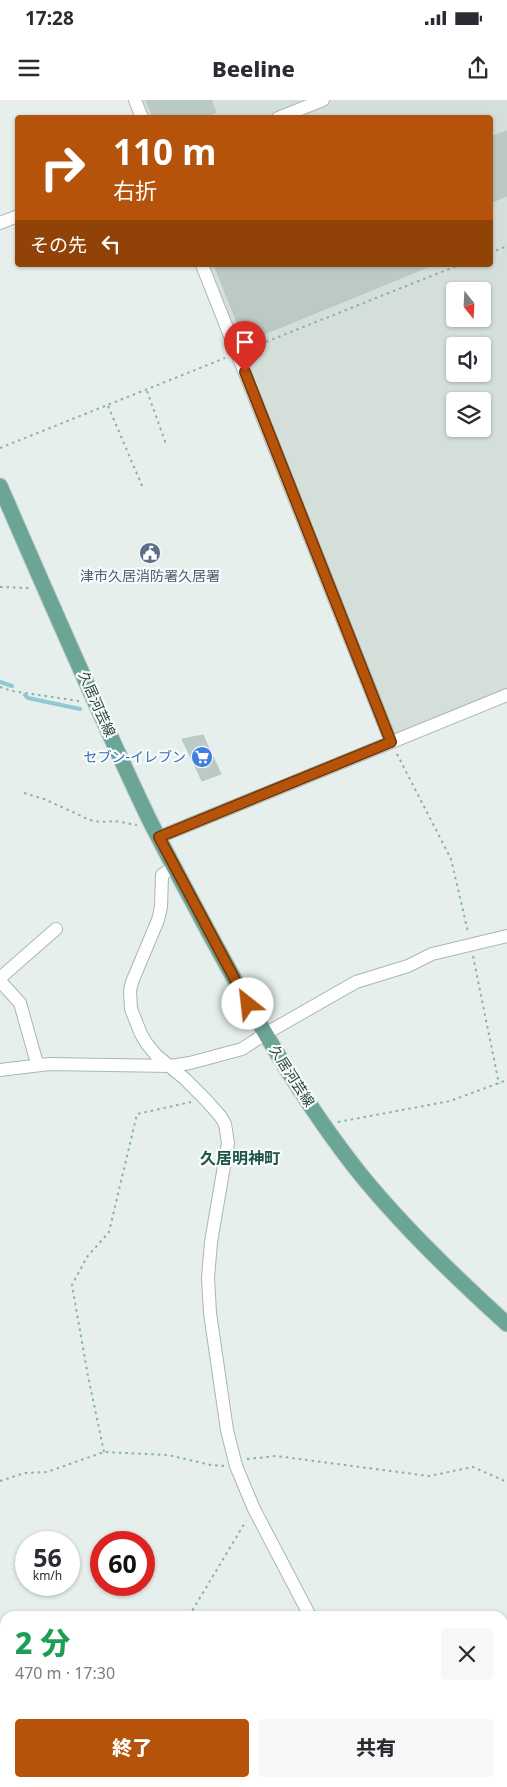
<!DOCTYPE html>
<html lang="ja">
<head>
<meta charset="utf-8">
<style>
	body { margin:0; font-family:"Noto Sans","Noto Sans JP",sans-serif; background:#f7f7f7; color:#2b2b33; height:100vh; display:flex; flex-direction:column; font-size:19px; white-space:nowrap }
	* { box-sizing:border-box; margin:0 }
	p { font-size:16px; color:#7c7c81 }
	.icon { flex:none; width:28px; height:28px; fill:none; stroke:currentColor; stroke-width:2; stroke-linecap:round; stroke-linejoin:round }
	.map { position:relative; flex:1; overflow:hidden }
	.drawer { position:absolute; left:0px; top:1511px; width:508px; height:176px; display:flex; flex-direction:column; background:#fff; border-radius:15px 15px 0 0; box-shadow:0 1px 4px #0004 }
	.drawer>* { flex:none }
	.top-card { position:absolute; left:15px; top:15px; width:478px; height:152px; border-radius:5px; box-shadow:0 1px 4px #0004; background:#b45309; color:#fff; overflow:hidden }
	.needle { width:32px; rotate:162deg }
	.tools { position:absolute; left:446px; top:182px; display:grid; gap:10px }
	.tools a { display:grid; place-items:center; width:45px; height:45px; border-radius:5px; background:#fff; box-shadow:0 1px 4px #0004; font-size:25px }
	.speed { position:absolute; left:15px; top:1431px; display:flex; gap:10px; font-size:25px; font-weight:700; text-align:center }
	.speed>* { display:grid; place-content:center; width:65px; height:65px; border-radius:50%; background:#fff; box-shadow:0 1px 4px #0004; line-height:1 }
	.speed small { font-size:12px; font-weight:400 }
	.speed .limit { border:8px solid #d22; background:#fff; color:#111 }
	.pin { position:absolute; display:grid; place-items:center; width:42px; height:42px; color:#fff; margin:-51px -21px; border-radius:50% 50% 50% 0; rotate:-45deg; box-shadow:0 0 5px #0007 }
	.pin .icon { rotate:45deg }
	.me { position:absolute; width:55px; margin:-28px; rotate:331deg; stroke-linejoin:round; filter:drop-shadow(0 0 4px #0008) }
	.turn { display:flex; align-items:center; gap:18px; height:105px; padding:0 15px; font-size:22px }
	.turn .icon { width:65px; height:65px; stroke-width:2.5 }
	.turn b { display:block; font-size:35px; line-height:42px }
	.then { display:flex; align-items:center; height:48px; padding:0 15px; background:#0003; gap:10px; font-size:19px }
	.round { display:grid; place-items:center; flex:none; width:52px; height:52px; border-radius:5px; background:#f7f7f7 }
	.headline { display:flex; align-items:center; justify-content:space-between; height:85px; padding:0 15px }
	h1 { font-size:30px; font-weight:800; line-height:38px; color:#1e9e55 }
	.button { display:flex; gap:10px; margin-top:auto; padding:10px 15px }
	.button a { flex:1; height:58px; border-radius:5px; background:#b45309; color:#fff; font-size:20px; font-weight:800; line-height:58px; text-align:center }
	.button a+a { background:#f7f7f7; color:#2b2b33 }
	.status { display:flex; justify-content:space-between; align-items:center; height:35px; padding:0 25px; background:#fff; direction:ltr }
	.status svg { height:14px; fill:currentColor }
	header { display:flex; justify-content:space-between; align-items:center; height:65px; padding:0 15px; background:#fff; font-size:22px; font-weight:800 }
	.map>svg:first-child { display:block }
	.built { fill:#d4dfda; fill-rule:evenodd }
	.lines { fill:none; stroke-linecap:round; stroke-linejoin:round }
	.stream { stroke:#8ec9d4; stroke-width:4 }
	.building { fill:#bbcac4; stroke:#b8c9c2 }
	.minor-casing { stroke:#a8b8b2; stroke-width:14 }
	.major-casing { stroke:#c2cac8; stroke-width:17 }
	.path { stroke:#86b3a5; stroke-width:2; stroke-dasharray:2.5 4; stroke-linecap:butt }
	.minor { stroke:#fff; stroke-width:12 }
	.major { stroke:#6aa596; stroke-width:15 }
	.route-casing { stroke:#753606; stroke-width:12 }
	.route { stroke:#b45309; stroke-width:9 }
	.labels { text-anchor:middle; stroke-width:4.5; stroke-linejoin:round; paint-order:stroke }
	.service-label { font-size:14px; fill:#4e5e75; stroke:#f7fbf9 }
	.street-label { font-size:14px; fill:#24423a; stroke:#f7fbf9 }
	.shop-label { font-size:14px; fill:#366cbe; stroke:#f7fbf9; text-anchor:end }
	.quarter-label { font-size:16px; font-weight:bold; fill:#1f5548; stroke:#f7fbf9 }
</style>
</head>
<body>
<div class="status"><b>17:28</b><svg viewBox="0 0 49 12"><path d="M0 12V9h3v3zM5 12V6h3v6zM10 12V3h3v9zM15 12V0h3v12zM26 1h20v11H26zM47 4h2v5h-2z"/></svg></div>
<header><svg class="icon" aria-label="menu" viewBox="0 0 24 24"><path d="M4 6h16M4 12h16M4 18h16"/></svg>Beeline<svg class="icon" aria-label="share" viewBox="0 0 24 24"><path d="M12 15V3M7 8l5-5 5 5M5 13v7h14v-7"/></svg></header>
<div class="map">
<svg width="507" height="1687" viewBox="0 0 507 1687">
	<rect width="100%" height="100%" fill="#e6efeb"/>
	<path class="built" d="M 133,0 L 507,0 L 507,595 L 391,642 L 201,165 L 490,165 L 490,18 L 140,18 ZM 455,191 L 482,191 L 482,219 L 455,219 ZM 455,246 L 482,246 L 482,274 L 455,274 ZM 455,301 L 482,301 L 482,329 L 455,329 Z"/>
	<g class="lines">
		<path class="stream" d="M 0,582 L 12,586
			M 25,595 L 28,598 L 80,609"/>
	</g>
	<path class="building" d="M 146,0 L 211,0 L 216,12 L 204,18 L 153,18 Z
		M 507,31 L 507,96 L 490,103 L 490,37 Z
		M 214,165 L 433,165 L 245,242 Z
		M 203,635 L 221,674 L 202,681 L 182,639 Z"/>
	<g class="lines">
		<g class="minor-casing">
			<path id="minor" d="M 135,0 L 142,18
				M 278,18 L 323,0
				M 0,123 L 18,116
				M 202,165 L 391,642
				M 159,737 L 507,595
				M 174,766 L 162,775 L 161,807 L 158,820 L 132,882 L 130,891 L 131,909 L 141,934 L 147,944 L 156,955 L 185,979 L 206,1000 L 221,1017 L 225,1024 L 228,1043 L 211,1142 L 208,1178 L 210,1213 L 227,1330 L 236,1366 L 254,1409 L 310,1516
				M 0,878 L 56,829
				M 0,881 L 20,903 L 36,960 L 39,965
				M 0,970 L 49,964 L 170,966 L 190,963 L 242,949 L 265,934 L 356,882 L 408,866 L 432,854 L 507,836
				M 502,1556 L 507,1555
				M 0,1635 L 5,1635
				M 502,1646 L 507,1646
				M 417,1682 L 419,1687"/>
		</g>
		<g class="major-casing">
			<path id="major" d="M 0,386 C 48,496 96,608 148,717 C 167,755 188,793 208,831 C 254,916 301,1000 361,1075 C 405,1129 455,1177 507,1224"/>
		</g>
		<path class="path" d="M 490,153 L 507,146
			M 248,249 L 459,165
			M 147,291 L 166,344
			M 108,306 L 143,388
			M 0,348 L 225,258
			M 0,487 L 30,488
			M 0,587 L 12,591 L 79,601
			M 397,654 L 451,759 L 468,832
			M 24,693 L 44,699 L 90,720 L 101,722 L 115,721 L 137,725
			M 473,856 L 499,984
			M 338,1022 L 450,1001 L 507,980
			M 104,1352 L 88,1276 L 72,1185 L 87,1157 L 109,1132 L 137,1014 L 191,1002
			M 247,1359 L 276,1356 L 429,1376 L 473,1367 L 507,1382
			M 0,1381 L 25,1373 L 47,1372 L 104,1352 L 168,1355 L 211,1365 L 224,1366
			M 189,1516 L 246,1421
			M 100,1687 L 101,1682"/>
		<use href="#minor" class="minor"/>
		<use href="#major" class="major"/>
	</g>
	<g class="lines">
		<g class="route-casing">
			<path id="route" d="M 245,272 L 391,642 L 159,737 L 248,904"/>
		</g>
		<use href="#route" class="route"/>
	</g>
	<defs>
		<g id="civic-disc" transform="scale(1.125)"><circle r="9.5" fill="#5c6f8a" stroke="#f7fbf9"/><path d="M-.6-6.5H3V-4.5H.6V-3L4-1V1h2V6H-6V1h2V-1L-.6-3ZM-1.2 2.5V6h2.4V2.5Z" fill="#fff"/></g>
		<g id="supermarket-disc" transform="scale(1.125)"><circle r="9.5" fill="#3f7fe0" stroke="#f7fbf9"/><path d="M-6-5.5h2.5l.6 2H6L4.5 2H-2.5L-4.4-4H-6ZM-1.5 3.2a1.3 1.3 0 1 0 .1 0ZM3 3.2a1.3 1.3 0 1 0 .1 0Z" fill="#fff"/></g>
	</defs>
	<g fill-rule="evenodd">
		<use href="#civic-disc" x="150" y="453"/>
		<use href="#supermarket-disc" x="202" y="657"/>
	</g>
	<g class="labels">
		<g class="service-label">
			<text x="150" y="481">津市久居消防署久居署</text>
		</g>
		<g class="street-label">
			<text transform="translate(97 604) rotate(66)" y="5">久居河芸線</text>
			<text transform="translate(292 976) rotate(57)" y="5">久居河芸線</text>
		</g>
		<g class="shop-label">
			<text x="186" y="662">セブン-イレブン</text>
		</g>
		<g class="quarter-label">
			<text x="240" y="1064">久居明神町</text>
		</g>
	</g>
</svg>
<div class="tools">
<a><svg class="needle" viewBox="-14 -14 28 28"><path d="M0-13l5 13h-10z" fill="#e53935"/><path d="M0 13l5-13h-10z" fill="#7c7c81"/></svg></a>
<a><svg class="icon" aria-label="sound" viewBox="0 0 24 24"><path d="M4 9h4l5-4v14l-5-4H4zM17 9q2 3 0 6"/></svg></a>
<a><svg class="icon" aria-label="layers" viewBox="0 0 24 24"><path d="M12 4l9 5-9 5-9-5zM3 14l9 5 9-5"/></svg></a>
</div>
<div class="speed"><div>56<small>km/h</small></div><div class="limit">60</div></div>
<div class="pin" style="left:245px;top:272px;background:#d93025"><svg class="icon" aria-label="arrive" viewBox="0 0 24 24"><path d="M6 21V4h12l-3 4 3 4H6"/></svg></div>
<svg class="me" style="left:248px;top:904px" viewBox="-20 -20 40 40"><circle r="19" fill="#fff"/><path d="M0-13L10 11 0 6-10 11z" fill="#b45309"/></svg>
<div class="top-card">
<div class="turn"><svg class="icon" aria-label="right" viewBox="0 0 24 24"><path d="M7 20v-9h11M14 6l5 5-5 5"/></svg><div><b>110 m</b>右折</div></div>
<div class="then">その先<svg class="icon" aria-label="left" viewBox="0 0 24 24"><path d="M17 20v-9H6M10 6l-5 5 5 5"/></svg></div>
</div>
<section class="drawer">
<div class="headline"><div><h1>2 分</h1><p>470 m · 17:30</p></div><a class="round"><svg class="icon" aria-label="close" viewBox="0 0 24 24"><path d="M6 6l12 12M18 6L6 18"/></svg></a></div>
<div class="button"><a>終了</a><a>共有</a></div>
</section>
</div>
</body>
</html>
